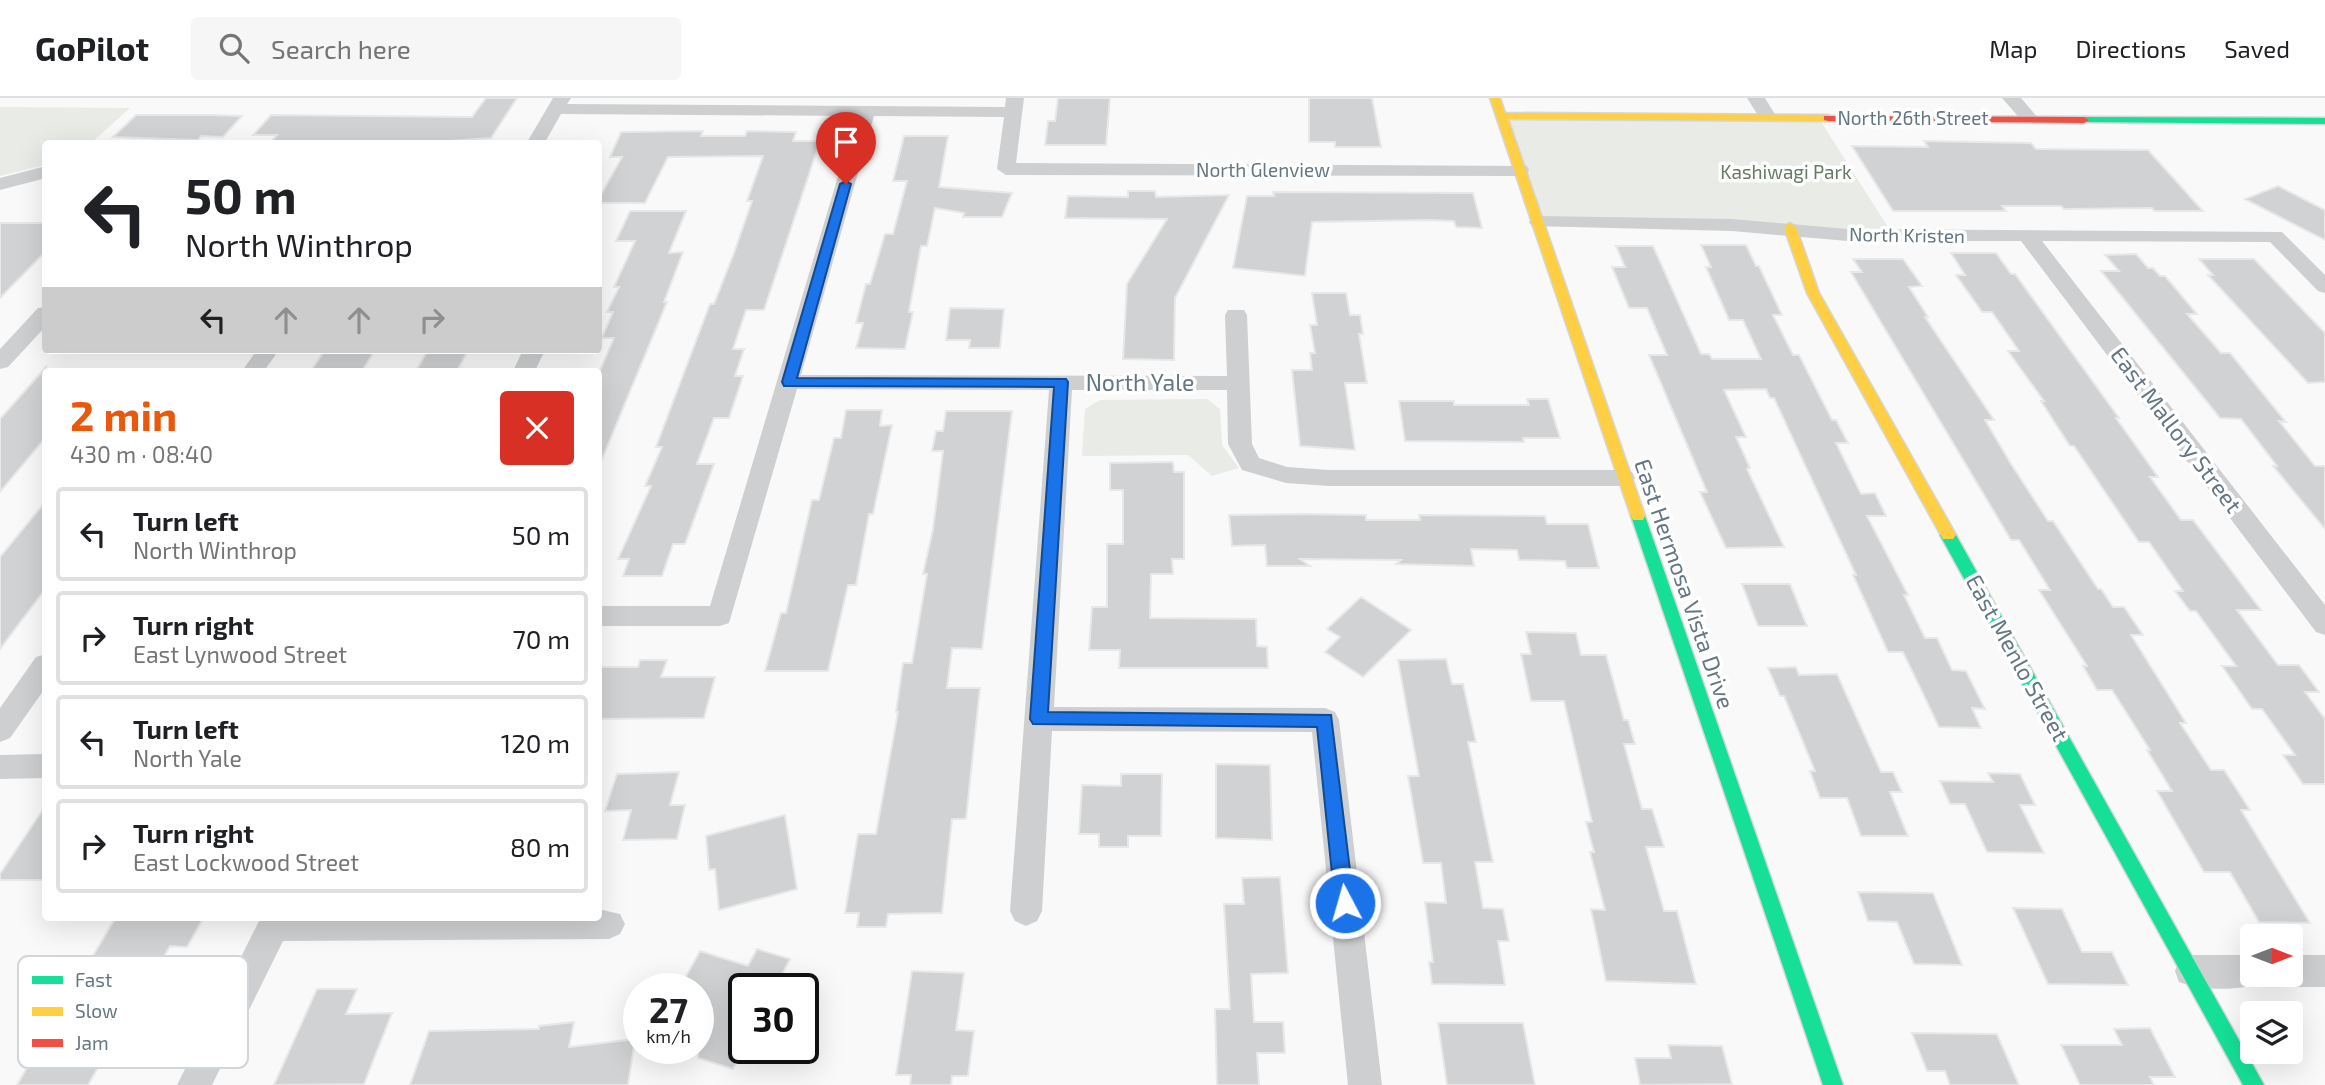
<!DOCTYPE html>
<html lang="en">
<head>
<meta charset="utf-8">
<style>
	body { margin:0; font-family:"Exo 2",sans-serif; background:#f6f6f6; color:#202124; height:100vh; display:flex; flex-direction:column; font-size:26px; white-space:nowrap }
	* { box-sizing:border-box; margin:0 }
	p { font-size:23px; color:#757577 }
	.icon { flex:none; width:38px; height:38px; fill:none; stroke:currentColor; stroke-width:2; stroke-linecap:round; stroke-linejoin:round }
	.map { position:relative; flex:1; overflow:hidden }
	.drawer { position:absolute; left:42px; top:270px; width:560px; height:553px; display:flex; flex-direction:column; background:#fff; border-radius:7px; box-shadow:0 7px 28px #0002 }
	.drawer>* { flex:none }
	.top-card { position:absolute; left:42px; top:42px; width:560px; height:214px; border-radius:7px; box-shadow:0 7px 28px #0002; background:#fff; color:#202124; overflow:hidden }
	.needle { width:46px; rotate:90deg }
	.fabs { position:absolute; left:2240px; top:826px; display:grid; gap:14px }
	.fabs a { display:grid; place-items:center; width:63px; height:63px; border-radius:7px; background:#fff; box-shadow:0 7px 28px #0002; font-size:35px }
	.speed { position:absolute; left:623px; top:875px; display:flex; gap:14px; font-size:35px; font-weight:700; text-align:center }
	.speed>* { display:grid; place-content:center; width:91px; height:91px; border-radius:50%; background:#fff; box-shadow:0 7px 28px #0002; line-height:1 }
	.speed small { font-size:18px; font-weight:400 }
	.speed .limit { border:4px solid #111; border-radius:10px; background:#fff; color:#111 }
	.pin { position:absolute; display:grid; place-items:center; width:60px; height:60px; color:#fff; margin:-72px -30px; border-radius:50% 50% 50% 0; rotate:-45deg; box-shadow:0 0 7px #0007 }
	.pin .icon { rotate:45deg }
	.me { position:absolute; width:77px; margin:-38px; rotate:354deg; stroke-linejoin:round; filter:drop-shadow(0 0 5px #0008) }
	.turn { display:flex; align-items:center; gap:24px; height:147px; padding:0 28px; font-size:32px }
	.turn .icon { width:91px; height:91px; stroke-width:2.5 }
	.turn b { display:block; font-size:49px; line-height:60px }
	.lanes { display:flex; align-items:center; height:66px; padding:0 28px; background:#0003; justify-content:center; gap:35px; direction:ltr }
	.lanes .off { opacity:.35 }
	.round { display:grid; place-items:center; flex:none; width:74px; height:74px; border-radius:7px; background:#f6f6f6 }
	.overview { display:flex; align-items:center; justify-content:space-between; height:119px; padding:0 28px }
	h1 { font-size:42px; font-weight:700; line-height:52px; color:#ea580c }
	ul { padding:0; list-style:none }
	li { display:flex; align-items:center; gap:21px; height:94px; margin:0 14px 10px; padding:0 14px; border:4px solid #e0e0e0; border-radius:7px }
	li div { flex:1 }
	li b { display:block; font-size:26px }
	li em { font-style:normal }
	header { display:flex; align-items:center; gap:42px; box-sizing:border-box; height:98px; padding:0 35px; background:#fff; border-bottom:2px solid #e0e0e0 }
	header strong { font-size:33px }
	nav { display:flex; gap:38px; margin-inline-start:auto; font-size:24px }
	.search { width:490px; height:63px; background:#f6f6f6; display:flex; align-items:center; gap:18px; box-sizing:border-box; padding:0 24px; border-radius:7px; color:#757577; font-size:26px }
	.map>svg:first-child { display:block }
	.green { fill:#e8ebe6 }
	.building { fill:#d0d2d3; stroke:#e8e8e8; stroke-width:2 }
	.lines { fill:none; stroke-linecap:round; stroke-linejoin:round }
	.fast-casing { stroke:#d5d6d7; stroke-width:3 }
	.slow-casing { stroke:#d5d6d7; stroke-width:3 }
	.jam-casing { stroke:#d5d6d7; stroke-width:3 }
	.street { fill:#cecfd0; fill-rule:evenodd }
	.fast { fill:#16e098; fill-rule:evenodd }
	.slow { fill:#ffcf43; fill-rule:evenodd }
	.jam { fill:#f24e42; fill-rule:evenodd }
	.route { fill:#1a73e8; stroke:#114b97; stroke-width:2 }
	.labels { text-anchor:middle; stroke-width:7; stroke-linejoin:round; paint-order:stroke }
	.far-street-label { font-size:19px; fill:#657683; stroke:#fff }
	.far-park-label { font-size:19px; fill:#687a64; stroke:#fff }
	.street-label { font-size:23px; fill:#657683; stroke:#fff }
	.key { fill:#fff; stroke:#d1d6da; stroke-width:2 }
	.key-label { font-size:19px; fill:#657683 }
</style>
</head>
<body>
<header>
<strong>GoPilot</strong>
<div class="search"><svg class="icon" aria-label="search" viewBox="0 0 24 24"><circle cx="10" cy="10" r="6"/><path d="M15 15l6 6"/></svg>Search here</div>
<nav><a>Map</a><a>Directions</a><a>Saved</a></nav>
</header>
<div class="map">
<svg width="2325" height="987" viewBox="0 0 2325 987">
	<rect width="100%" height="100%" fill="#f9f9f9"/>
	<path class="green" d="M 0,9 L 130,10 L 91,45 L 46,46 L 45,67 L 0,78 Z
		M 1500,18 L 1818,19 L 1893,137 L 1539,124 Z
		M 1207,301 L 1220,311 L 1222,347 L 1239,370 L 1212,378 L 1188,357 L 1082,358 L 1085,311 L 1100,302 Z"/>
	<path class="building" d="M 486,0 L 517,0 L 491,40 L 409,46 L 271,44 L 277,37 L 253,37 L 271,17 L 472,19 Z
		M 1058,0 L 1110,0 L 1106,47 L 1045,47 L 1048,23 L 1055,23 Z
		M 1309,0 L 1372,0 L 1381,49 L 1335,49 L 1335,44 L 1309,44 Z
		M 136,17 L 210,17 L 242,18 L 223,39 L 201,38 L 198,42 L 113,39 Z
		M 703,33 L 701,38 L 745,38 L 747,33 L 796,34 L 793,43 L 820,43 L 764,212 L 746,212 L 733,251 L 744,251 L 735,278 L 743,278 L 729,320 L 714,320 L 697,366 L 714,366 L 685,446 L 673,446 L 662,478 L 623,478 L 629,461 L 618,461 L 651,388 L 645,388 L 662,349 L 656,349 L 710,206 L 714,206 L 734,155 L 752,103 L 747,103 L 763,58 L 668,59 L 645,105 L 598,105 L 598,102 L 622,59 L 610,59 L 621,34 Z
		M 904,38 L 948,38 L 939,89 L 1012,95 L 1002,119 L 963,119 L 964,115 L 935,110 L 927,148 L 921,148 L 909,214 L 913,214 L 905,251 L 856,250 L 863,225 L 856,225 L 866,186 L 870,186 L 885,136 L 893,136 L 907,83 L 893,83 Z
		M 1924,43 L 2031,45 L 2036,51 L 2148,52 L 2203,113 L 2154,113 L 2152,110 L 2064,111 L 2061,108 L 2002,108 L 2006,113 L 1893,113 L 1852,48 L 1928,49 Z
		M 2278,88 L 2325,112 L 2325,142 L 2245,101 Z
		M 1128,93 L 1155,93 L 1156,99 L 1229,97 L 1175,200 L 1174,262 L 1123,261 L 1127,186 L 1167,121 L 1065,120 L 1068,98 L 1128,99 Z
		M 1273,94 L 1473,95 L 1482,130 L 1456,129 L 1454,123 L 1428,122 L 1312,124 L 1305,178 L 1233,170 L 1247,98 L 1274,98 Z
		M 630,113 L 686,113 L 669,155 L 683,154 L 664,204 L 667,204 L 600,366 L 598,277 L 614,240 L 602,240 L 613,214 L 607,214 L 619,189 L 614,189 L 635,143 L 616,143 Z
		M 0,125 L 46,125 L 46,153 L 0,200 Z
		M 1701,147 L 1746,147 L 1756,168 L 1759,168 L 1782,217 L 1773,217 L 1793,257 L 1799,257 L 1832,322 L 1836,322 L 1848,345 L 1836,345 L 1861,396 L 1875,395 L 1886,418 L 1867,418 L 1908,497 L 1904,497 L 1925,540 L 1937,540 L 1952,572 L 1966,573 L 1985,611 L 1972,610 L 1981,630 L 1939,629 L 1903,554 L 1888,554 L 1853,477 L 1856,477 L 1774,300 L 1770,300 L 1766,291 L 1724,292 L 1746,339 L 1736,339 L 1750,370 L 1747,371 L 1784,449 L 1726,450 L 1700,394 L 1707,394 L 1649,257 L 1667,257 L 1647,210 L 1629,210 L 1612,169 L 1625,169 L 1616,148 L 1653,148 L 1701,256 L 1709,256 L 1712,261 L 1761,261 L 1743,222 L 1729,222 L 1706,169 L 1711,169 Z
		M 1951,155 L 1996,155 L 2011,176 L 2015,176 L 2119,320 L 2116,320 L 2158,379 L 2150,379 L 2181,422 L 2193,422 L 2261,512 L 2237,512 L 2278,567 L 2299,567 L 2319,594 L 2305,594 L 2325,621 L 2325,686 L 2303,686 L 2283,657 L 2295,657 L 2262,611 L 2252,611 L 2222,568 L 2236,568 L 2196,513 L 2190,513 L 2175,493 L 2183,493 L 2149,444 L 2139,444 L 2074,348 L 2070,348 L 2041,303 L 2044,303 L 2008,253 L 2019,253 L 1992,214 L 1982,214 L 1956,177 L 1965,177 Z
		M 2136,156 L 2148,170 L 2153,170 L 2160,178 L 2165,178 L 2197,216 L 2187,216 L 2221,255 L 2230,255 L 2286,324 L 2279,323 L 2315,368 L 2325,368 L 2325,431 L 2273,368 L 2277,368 L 2241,321 L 2220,320 L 2101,173 L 2119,173 L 2105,157 Z
		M 1853,161 L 1903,161 L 1922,188 L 1909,189 L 1928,219 L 1925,219 L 1994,322 L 1985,322 L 2011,366 L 2048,423 L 2053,423 L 2098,491 L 2101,491 L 2113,509 L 2124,509 L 2143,537 L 2131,537 L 2186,625 L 2180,625 L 2211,672 L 2224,672 L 2250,712 L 2241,712 L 2310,825 L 2259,824 L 2230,774 L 2204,774 L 2157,693 L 2172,693 L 2147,652 L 2150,652 L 2112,592 L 2097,592 L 2083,568 L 2087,568 L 2039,492 L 2050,492 L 2019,442 L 2011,442 L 1851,174 L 1862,174 Z
		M 2199,161 L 2254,161 L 2325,235 L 2325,284 L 2308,285 L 2208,177 L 2213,177 Z
		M 1312,195 L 1346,195 L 1350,217 L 1360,217 L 1363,236 L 1359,236 L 1367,285 L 1345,285 L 1355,352 L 1300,348 L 1292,272 L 1312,272 L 1310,255 L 1315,255 L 1310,227 L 1317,227 Z
		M 950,210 L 1004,211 L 1000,250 L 969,250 L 970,242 L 946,242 Z
		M 325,252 L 375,252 L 362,273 L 311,273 Z
		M 428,252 L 468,252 L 457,273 L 416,273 Z
		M 46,269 L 46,339 L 0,394 L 0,321 Z
		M 1527,301 L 1548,301 L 1560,340 L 1523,340 L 1524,344 L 1405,343 L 1399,303 L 1454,303 L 1454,307 L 1529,307 Z
		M 846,312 L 882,312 L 880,328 L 892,327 L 873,416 L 869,416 L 856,487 L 848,487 L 828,573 L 765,573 L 781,515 L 786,515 L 812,402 L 819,402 L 834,340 L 841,340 Z
		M 946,313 L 1012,313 L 982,551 L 952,550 L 947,590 L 980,590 L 966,721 L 952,721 L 942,815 L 888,816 L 886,829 L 857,829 L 859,815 L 845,815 L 858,736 L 876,736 L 898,614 L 896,614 L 903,565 L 912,565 L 927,476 L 923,476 L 933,431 L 943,353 L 932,353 L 936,333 L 943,333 Z
		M 1173,364 L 1174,374 L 1184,374 L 1184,461 L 1172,461 L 1173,476 L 1151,476 L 1150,520 L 1256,521 L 1257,548 L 1267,549 L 1268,570 L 1119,570 L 1120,552 L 1089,552 L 1092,509 L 1107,509 L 1107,446 L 1123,446 L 1123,392 L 1110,392 L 1110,365 Z
		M 46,403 L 46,490 L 0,551 L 0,459 Z
		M 1303,416 L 1366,417 L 1366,422 L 1420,422 L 1419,417 L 1545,418 L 1547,426 L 1588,426 L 1599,470 L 1567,470 L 1565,463 L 1519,462 L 1517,452 L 1471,451 L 1474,468 L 1396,466 L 1401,462 L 1300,461 L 1310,468 L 1267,468 L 1265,447 L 1232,448 L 1229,417 Z
		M 1742,486 L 1790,486 L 1807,528 L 1758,528 Z
		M 1361,499 L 1411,532 L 1363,579 L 1325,554 L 1340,539 L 1327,531 Z
		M 1526,534 L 1576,535 L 1581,557 L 1606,557 L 1624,622 L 1628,622 L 1635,646 L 1624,646 L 1642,711 L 1652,711 L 1664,749 L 1646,749 L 1664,813 L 1677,813 L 1696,886 L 1606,883 L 1591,811 L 1605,812 L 1590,754 L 1594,754 L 1586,724 L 1592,724 L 1564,603 L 1531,603 L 1521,556 L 1531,556 Z
		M 1446,561 L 1452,586 L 1463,586 L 1476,644 L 1468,644 L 1493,764 L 1475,764 L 1483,810 L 1503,811 L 1509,843 L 1498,843 L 1505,887 L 1432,886 L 1429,864 L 1433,864 L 1425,804 L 1446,805 L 1441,765 L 1423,765 L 1408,678 L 1419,678 L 1398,562 Z
		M 640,562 L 667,562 L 661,579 L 715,579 L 704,620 L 598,621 L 598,569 L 638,569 Z
		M 1796,569 L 1799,577 L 1837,576 L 1881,674 L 1893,674 L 1902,694 L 1890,694 L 1908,738 L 1861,738 L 1847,700 L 1820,700 L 1810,673 L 1815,673 L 1784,598 L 1780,598 L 1768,570 Z
		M 1216,666 L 1270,667 L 1272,742 L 1216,740 Z
		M 679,674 L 670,707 L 685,707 L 677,741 L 623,742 L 631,712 L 605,713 L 617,676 Z
		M 1988,675 L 2020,676 L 2035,707 L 2020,707 L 2044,755 L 1987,754 L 1965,706 L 1950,706 L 1940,683 L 1993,684 Z
		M 1121,676 L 1162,676 L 1161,738 L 1128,738 L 1128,749 L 1099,749 L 1099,736 L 1079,736 L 1082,687 L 1121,688 Z
		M 46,707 L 46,782 L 0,782 L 0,776 Z
		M 785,717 L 797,791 L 719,812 L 715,771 L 709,772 L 706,738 Z
		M 1280,779 L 1288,875 L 1251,876 L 1254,924 L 1283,924 L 1285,955 L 1257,955 L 1259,987 L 1217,987 L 1215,911 L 1230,911 L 1224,806 L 1244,806 L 1242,780 Z
		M 1858,794 L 1933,795 L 1962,867 L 1914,866 L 1897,824 L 1868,823 Z
		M 2013,810 L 2062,811 L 2082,854 L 2112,854 L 2128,887 L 2048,886 Z
		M 116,819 L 204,819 L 187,849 L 170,848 L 149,884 L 78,883 Z
		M 757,851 L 790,861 L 774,891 L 744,891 L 744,950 L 733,971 L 698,960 L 698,891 L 679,891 L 700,853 L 748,868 Z
		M 912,873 L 964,875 L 956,932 L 974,933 L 968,978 L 952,978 L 951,987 L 910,987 L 911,977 L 896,977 Z
		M 317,891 L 357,891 L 346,916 L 392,915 L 364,986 L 274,987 Z
		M 574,924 L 569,949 L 635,941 L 628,987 L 410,987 L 429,933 L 539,931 L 539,928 Z
		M 1438,925 L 1523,925 L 1535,987 L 1447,987 Z
		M 52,926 L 122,928 L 88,987 L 17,987 Z
		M 2150,930 L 2175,979 L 2150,979 L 2154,987 L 2080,987 L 2061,947 L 2122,947 L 2114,931 Z
		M 1912,935 L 1997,936 L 2019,987 L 1950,987 L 1945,973 L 1927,973 Z
		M 1668,947 L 1722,948 L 1732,986 L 1640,987 L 1635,960 L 1671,960 Z"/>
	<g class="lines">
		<g class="fast-casing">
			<path id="fast" d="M 2084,19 L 2325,20 L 2325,26 L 2080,24 L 2079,22 Z
				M 1638,413 L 1645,418 L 1843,987 L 1823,987 L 1631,418 Z
				M 1948,431 L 1956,437 L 2264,987 L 2243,987 L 1940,437 Z"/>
		</g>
		<g class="slow-casing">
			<path id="slow" d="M 1490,0 L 1500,0 L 1505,15 L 1828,17 L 1833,20 L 1828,23 L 1508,21 L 1645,418 L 1643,422 L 1633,422 L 1631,418 Z
				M 1790,125 L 1796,129 L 1819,195 L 1956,437 L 1953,441 L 1943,441 L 1807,195 L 1784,129 Z"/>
		</g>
		<g class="jam-casing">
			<path id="jam" d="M 1824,18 L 2084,19 L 2089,22 L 2084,25 L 1828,23 L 1824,22 Z"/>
		</g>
		<path class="street" d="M 553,0 L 571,0 L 567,6 L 1005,9 L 1006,0 L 1024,0 L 1016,65 L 1527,68 L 1529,72 L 1527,76 L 1520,78 L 1006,77 L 997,71 L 1004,19 L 874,18 L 801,277 L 1227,278 L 1225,217 L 1228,212 L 1244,212 L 1247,217 L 1252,346 L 1259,360 L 1287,369 L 1329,372 L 1623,372 L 1632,374 L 1635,380 L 1632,386 L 1623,388 L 1329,388 L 1286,385 L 1242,372 L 1228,346 L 1227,292 L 1072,292 L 1054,609 L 1325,610 L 1335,614 L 1339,622 L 1382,987 L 1348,987 L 1312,634 L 1052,633 L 1042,813 L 1037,823 L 1026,828 L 1015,823 L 1010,813 L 1049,292 L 797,291 L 729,525 L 720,528 L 598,528 L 598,508 L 710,508 L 856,18 L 561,16 L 544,46 L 526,46 Z
			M 1747,0 L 1765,0 L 1776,18 L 1773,22 L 1761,22 Z
			M 2002,0 L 2021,0 L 2038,20 L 2035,24 L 2023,24 Z
			M 46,68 L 46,80 L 0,92 L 0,80 Z
			M 1539,118 L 1732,121 L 1848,131 L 2282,134 L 2325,177 L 2325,195 L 2318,193 L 2270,144 L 2042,143 L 2325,507 L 2325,537 L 2316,534 L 2021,143 L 1848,143 L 1732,133 L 1532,128 L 1529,124 L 1532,120 Z
			M 46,209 L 46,228 L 8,269 L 0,271 L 0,251 L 38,210 Z
			M 257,252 L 279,252 L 264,273 L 242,273 Z
			M 523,252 L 545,252 L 535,273 L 513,273 Z
			M 46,556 L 46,589 L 10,640 L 0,644 L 0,610 L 36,559 Z
			M 46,656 L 46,680 L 0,681 L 0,657 Z
			M 598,811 L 620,816 L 625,826 L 620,836 L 609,841 L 283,843 L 212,987 L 177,987 L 261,819 L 598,819 Z
			M 2191,857 L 2252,857 L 2252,877 L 2267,877 L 2264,884 C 2241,893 2202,893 2179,884 L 2175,873 L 2179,862 Z
			M 2291,857 L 2325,857 L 2325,889 L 2291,889 L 2279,884 L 2276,877 L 2291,877 Z"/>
		<use href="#fast" class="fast"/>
		<use href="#slow" class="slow"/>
		<use href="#jam" class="jam"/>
	</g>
	<path class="route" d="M 846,83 L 851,86 L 797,280 L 1066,281 L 1068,284 L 1048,614 L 1331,617 L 1354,805 L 1352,811 L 1345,813 L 1338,811 L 1335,805 L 1317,629 L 1033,626 L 1030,621 L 1054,289 L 784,288 L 782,284 L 840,86 Z"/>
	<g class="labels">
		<g class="far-street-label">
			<text x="1913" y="27">North 26th Street</text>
			<text x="1263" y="79">North Glenview</text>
			<text transform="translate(1907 137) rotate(1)" y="7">North Kristen</text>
		</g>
		<g class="far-park-label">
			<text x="1786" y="81">Kashiwagi Park</text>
		</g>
		<g class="street-label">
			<text x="1140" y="293">North Yale</text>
			<text transform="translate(2176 332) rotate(53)" y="8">East Mallory Street</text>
			<text transform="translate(1684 486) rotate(71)" y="8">East Hermosa Vista Drive</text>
			<text transform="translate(2017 560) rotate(61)" y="8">East Menlo Street</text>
		</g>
	</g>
	<rect x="18" y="858" width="230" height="112" rx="10" class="key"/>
	<rect x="32" y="878" width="31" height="8" fill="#16e098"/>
	<rect x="32" y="909" width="31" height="9" fill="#ffcf43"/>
	<rect x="32" y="941" width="31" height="8" fill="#f24e42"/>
	<g class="key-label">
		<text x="75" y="889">Fast</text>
		<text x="75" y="920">Slow</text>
		<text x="75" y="952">Jam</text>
	</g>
</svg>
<div class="fabs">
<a><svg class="needle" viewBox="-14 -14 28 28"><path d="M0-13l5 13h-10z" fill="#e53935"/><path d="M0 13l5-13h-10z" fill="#757577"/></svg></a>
<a><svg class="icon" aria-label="layers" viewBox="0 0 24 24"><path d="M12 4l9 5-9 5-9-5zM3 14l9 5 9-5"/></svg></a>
</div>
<div class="speed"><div>27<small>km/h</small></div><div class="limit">30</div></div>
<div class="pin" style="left:846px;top:86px;background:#d93025"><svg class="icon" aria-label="arrive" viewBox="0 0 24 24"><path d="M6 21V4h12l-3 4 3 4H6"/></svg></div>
<svg class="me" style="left:1345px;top:805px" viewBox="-20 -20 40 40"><circle r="17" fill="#1a73e8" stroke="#fff" stroke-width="3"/><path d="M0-11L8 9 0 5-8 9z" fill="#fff"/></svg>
<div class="top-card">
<div class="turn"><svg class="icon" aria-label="left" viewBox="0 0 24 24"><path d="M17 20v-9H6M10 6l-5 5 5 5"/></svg><div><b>50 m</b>North Winthrop</div></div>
<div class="lanes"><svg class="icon" aria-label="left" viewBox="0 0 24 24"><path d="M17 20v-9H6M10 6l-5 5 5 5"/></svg><svg class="icon off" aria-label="ahead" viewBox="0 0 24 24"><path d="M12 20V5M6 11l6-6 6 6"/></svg><svg class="icon off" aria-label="ahead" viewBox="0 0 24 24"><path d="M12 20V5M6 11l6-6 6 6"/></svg><svg class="icon off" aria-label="right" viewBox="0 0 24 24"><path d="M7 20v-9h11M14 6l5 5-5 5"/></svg></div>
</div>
<section class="drawer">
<div class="overview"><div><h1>2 min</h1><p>430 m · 08:40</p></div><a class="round" style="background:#d93025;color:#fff"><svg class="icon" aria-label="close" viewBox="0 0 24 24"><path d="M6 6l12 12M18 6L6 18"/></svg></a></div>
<ul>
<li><svg class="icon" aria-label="left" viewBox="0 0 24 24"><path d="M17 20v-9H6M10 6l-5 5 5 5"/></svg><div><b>Turn left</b><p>North Winthrop</p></div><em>50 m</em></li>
<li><svg class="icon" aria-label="right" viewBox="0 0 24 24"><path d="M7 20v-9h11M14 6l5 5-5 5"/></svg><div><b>Turn right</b><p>East Lynwood Street</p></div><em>70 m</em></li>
<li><svg class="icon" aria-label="left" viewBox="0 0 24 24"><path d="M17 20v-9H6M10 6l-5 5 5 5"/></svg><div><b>Turn left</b><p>North Yale</p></div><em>120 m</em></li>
<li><svg class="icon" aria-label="right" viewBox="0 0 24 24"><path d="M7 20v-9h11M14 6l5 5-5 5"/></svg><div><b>Turn right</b><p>East Lockwood Street</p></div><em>80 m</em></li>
</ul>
</section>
</div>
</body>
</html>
